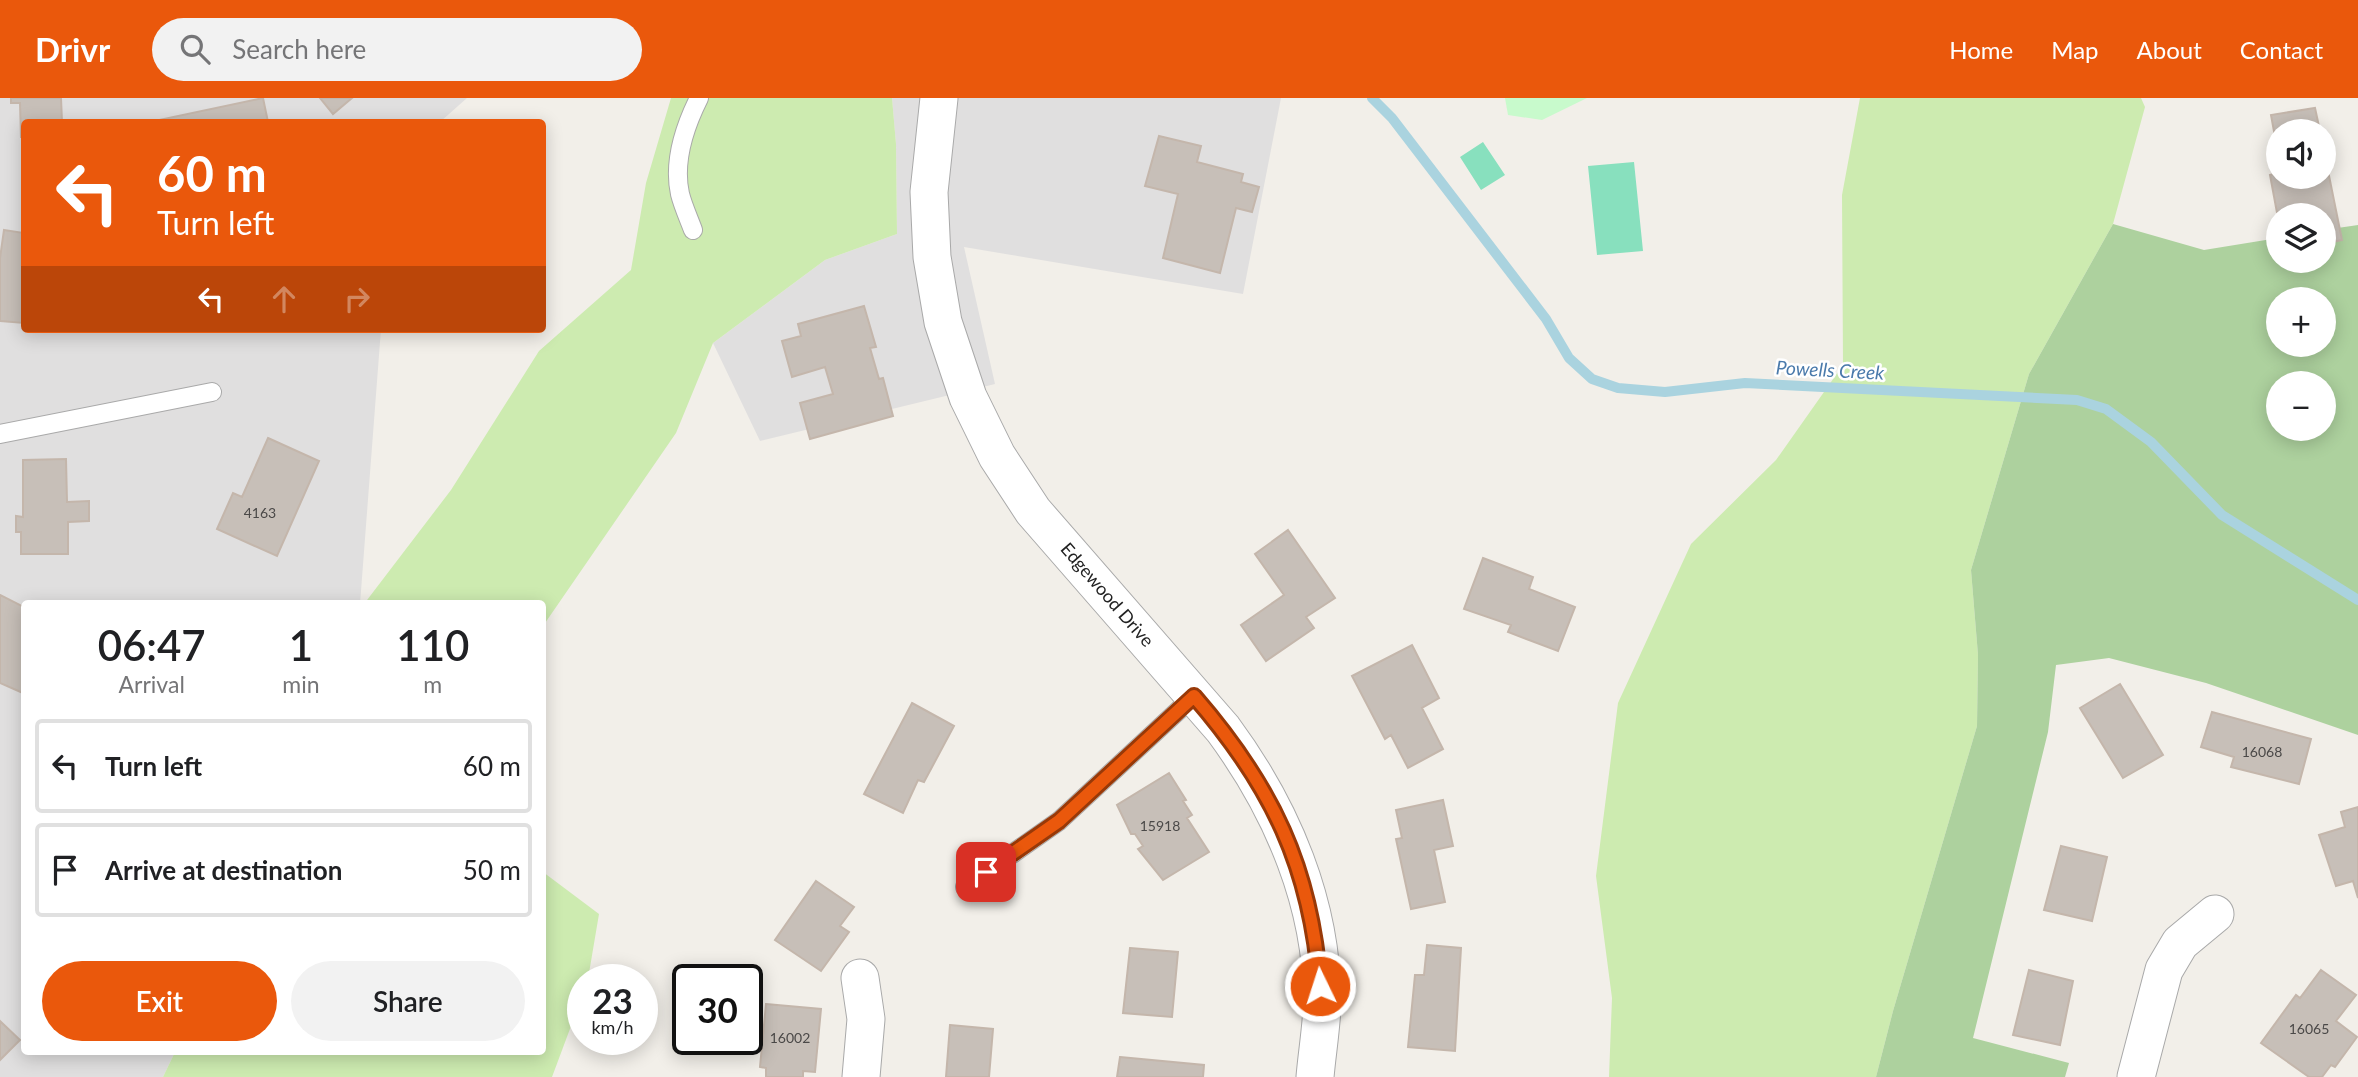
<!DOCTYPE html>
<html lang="en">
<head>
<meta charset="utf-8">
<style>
	body { margin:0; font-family:Lato,sans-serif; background:#f2f2f2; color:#202124; height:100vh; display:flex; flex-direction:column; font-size:26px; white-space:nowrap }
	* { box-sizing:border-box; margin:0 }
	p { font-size:23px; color:#757577 }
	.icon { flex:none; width:38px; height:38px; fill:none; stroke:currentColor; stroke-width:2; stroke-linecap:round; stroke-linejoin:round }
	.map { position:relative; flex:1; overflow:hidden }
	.drawer { position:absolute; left:21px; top:502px; width:525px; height:455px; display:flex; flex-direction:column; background:#fff; border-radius:7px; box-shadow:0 4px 18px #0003 }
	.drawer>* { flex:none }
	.hud { position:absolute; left:21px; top:21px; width:525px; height:214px; border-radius:7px; box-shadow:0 4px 18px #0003; background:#ea580c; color:#fff; overflow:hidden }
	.controls { position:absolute; left:2266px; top:21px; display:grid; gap:14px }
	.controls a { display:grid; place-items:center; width:70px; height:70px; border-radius:50%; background:#fff; box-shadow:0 4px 18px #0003; font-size:35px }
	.speed { position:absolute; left:567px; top:866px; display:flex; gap:14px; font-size:35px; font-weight:700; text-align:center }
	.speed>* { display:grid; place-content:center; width:91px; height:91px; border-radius:50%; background:#fff; box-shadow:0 4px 18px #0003; line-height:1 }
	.speed small { font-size:18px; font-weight:400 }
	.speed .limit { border:4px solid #111; border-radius:10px; background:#fff; color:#111 }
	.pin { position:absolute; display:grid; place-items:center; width:60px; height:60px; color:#fff; margin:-30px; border-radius:14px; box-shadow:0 4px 10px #0006 }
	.me { position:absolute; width:77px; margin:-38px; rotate:356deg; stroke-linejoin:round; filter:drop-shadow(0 0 5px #0008) }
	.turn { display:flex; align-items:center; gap:24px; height:147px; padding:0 21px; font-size:32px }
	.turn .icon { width:91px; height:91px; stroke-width:2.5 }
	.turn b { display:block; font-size:49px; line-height:60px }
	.lanes { display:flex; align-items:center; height:66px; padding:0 21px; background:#0003; justify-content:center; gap:35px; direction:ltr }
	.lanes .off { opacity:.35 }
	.eta { display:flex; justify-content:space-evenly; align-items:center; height:119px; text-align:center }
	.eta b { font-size:42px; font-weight:600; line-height:49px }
	.primary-button { display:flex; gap:14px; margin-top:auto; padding:14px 21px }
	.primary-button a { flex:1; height:80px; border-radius:42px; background:#ea580c; color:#fff; font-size:28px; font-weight:600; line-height:80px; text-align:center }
	.primary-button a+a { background:#f2f2f2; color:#202124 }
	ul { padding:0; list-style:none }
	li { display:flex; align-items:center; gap:21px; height:94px; margin:0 14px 10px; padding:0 7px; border:4px solid #e0e0e0; border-radius:7px }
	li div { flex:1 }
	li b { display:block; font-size:26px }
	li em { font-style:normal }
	header { display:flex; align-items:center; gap:42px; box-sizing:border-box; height:98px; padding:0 35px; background:#ea580c; color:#fff }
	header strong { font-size:33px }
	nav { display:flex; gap:38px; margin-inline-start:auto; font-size:24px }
	.search { width:490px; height:63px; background:#f2f2f2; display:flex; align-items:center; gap:18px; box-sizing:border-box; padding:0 24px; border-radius:38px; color:#757577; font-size:26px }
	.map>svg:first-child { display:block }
	.residential { fill:#e0dfdf }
	.grass { fill:#cdebb0 }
	.forest { fill:#add19e; fill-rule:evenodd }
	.park { fill:#c8facc }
	.pitch { fill:#88e0be }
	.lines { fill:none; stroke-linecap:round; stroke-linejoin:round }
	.stream { stroke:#aad3df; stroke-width:10 }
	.building { fill:#c7bfb8; stroke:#c4b6ab; stroke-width:2 }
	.lane-casing { stroke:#a9a9a9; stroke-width:20 }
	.street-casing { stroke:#a9a9a9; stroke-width:39 }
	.lane { stroke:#fff; stroke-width:18 }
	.street { stroke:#fff; stroke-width:37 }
	.route-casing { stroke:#983908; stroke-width:18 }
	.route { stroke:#ea580c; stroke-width:12 }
	.labels { text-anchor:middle; stroke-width:5; stroke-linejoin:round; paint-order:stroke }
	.number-label { font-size:14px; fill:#4b4948 }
	.street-label { font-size:18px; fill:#222; stroke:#fff }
	.water-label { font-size:19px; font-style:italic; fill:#4a7aab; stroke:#fff }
</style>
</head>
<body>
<header>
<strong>Drivr</strong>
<div class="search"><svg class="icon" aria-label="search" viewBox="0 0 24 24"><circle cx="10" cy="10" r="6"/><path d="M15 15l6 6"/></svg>Search here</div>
<nav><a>Home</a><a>Map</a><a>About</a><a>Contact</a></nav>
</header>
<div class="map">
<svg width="2358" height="979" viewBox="0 0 2358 979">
	<rect width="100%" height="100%" fill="#f2efe9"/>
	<path class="residential" d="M 0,0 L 467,0 L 440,24 L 24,24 L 24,231 L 381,231 L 360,506 L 24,506 L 24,954 L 175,954 L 163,979 L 0,979 Z
		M 892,0 L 1281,0 L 1243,196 L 964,149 L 995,286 L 760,343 L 713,245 L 825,162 L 897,136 L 896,46 Z"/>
	<path class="grass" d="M 671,0 L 892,0 L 896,46 L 897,136 L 825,162 L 713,245 L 676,335 L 543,528 L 542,506 L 364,506 L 451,392 L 539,253 L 631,172 L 646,85 Z
		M 1860,0 L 2141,0 L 2145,9 L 2113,126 L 2029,276 L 1971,472 L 1978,557 L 1977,628 L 1893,913 L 1876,979 L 1609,979 L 1612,900 L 1596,778 L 1618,605 L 1691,446 L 1776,362 L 1843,267 L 1842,97 Z
		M 543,774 L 599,816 L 588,881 L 583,882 L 583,896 L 552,979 L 163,979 L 175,954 L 542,954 Z"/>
	<path class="forest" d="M 2113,126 L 2204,152 L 2278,140 L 2278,163 L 2324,163 L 2324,132 L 2358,127 L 2358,637 L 2206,585 L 2109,560 L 2056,567 L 2048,634 L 1973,940 L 2069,965 L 2065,979 L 1876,979 L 1893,913 L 1977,628 L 1978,557 L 1971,472 L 2029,276 ZM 2278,201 L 2324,201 L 2324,247 L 2278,247 ZM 2278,285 L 2324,285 L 2324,331 L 2278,331 Z"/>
	<path class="park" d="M 1505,0 L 1587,0 L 1542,22 L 1508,17 Z"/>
	<path class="pitch" d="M 1483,44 L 1505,77 L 1481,92 L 1460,59 Z
		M 1634,64 L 1643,153 L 1597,157 L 1588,68 Z"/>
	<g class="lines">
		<path class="stream" d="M 1372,0 L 1392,20 L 1546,221 L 1569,260 L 1592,281 L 1618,290 L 1665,294 L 1745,285 L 2077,302 L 2106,311 L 2151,344 L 2222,417 L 2358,502"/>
	</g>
	<path class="building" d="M 11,0 L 61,0 L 62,24 L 24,24 L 24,39 L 21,39 L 20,5 L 11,5 Z
		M 263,0 L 268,24 L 159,24 L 159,22 Z
		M 320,0 L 352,0 L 333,16 Z
		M 2315,10 L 2320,33 L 2278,33 L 2278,79 L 2324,79 L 2324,53 L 2342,142 L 2324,146 L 2324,117 L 2278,117 L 2278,120 L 2270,77 L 2277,75 L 2272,56 L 2278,55 L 2271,17 Z
		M 1159,38 L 1201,48 L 1197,64 L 1243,76 L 1241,84 L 1259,89 L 1252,114 L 1236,110 L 1220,175 L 1163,160 L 1178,96 L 1145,88 Z
		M 4,132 L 24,135 L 24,225 L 0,223 L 0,160 Z
		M 864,208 L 876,249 L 870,250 L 879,281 L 883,280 L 893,318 L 810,341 L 800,305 L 833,296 L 825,269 L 792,279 L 782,243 L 801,238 L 798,226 Z
		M 268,340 L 319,363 L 277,458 L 217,431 L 233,395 L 242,399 Z
		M 66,361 L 67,404 L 89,403 L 89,423 L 68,424 L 68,456 L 21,456 L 21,434 L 16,434 L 16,418 L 23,419 L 23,362 Z
		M 1288,432 L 1335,500 L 1306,519 L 1314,530 L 1266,563 L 1241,527 L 1284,497 L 1255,456 Z
		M 1483,460 L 1533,479 L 1529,491 L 1575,509 L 1558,553 L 1508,534 L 1511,527 L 1464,511 Z
		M 0,497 L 24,509 L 24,591 L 23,595 L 0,585 Z
		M 1412,547 L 1439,600 L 1422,610 L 1443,651 L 1408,670 L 1391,637 L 1385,641 L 1352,578 Z
		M 2120,586 L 2163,657 L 2123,680 L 2080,610 Z
		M 912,605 L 954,628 L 924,684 L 918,682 L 903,715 L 864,696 Z
		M 2212,614 L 2311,641 L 2299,686 L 2231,669 L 2234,659 L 2201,649 Z
		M 1169,675 L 1186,702 L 1183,703 L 1192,717 L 1187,720 L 1209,754 L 1163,782 L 1138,751 L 1143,748 L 1135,736 L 1131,736 L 1117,707 Z
		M 1443,702 L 1453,748 L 1434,752 L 1445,804 L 1411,811 L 1396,741 L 1402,740 L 1396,712 Z
		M 2358,709 L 2358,800 L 2353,783 L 2336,788 L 2319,737 L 2345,729 L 2341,714 Z
		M 2061,748 L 2107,759 L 2092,823 L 2044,812 Z
		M 816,783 L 854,809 L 840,828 L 849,834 L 821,873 L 775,842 Z
		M 1427,847 L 1461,850 L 1455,953 L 1408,949 L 1415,877 L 1424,877 Z
		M 1130,850 L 1178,854 L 1172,919 L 1123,915 Z
		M 2029,872 L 2073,883 L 2060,947 L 2013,937 Z
		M 2321,872 L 2356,897 L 2336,923 L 2357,939 L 2335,969 L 2331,967 L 2322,979 L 2309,979 L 2261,945 L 2296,897 L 2300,900 Z
		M 766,906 L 821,911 L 815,974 L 803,973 L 803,979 L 766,979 L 766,970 L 760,969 Z
		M 0,923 L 20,942 L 0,962 Z
		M 950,927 L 993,931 L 989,979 L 946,979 Z
		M 1120,959 L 1204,967 L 1203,979 L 1117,979 Z"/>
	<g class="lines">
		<g class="lane-casing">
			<path id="lane" d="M 693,132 C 689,121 683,108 680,96 C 673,64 685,28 699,0
				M 0,336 L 212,294
				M 965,789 L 1059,723 L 1194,598"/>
		</g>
		<g class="street-casing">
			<path id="street" d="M 939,0 L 929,94 L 932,159 L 943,224 L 968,299 L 997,358 L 1033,413 L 1223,631 C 1282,711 1324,808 1322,909 C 1321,932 1317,956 1315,979
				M 860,880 L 866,921 L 861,979
				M 2136,979 L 2164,872 L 2180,845 L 2215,816"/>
		</g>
		<use href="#lane" class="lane"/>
		<use href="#street" class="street"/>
	</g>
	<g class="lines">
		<g class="route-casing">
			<path id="route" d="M 986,774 L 1059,723 L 1194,598 C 1272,688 1311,769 1320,888"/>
		</g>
		<use href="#route" class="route"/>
	</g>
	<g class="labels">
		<g class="number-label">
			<text x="260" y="420">4163</text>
			<text x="2262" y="659">16068</text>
			<text x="1160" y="733">15918</text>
			<text x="2309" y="936">16065</text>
			<text x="790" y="945">16002</text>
		</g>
		<g class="street-label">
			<text transform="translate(1107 497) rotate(49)" y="6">Edgewood Drive</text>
		</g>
		<g class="water-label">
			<text transform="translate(1830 272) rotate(3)" y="7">Powells Creek</text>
		</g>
	</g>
</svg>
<div class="controls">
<a><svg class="icon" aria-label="sound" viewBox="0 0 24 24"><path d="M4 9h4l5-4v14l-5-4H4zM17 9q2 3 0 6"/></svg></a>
<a><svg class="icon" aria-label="layers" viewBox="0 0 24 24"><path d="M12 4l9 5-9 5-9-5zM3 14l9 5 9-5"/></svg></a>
<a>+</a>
<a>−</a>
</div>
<div class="speed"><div>23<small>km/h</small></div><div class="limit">30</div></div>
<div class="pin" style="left:986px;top:774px;background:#d93025"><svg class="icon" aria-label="arrive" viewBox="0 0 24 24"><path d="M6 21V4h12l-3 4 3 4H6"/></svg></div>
<svg class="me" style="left:1320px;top:888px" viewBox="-20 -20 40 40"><circle r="17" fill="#ea580c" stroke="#fff" stroke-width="3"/><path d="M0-11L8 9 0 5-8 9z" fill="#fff"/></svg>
<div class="hud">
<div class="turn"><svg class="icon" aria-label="left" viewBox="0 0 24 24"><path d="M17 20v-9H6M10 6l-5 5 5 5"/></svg><div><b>60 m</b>Turn left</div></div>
<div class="lanes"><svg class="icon" aria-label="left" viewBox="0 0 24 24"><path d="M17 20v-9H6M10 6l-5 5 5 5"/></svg><svg class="icon off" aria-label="ahead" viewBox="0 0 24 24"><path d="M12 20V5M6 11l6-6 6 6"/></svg><svg class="icon off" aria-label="right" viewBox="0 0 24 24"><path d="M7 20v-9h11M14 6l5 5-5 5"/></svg></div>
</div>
<section class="drawer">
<div class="eta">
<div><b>06:47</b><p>Arrival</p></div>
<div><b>1</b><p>min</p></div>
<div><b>110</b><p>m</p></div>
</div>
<ul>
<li><svg class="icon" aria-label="left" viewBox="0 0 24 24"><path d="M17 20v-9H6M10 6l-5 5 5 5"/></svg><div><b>Turn left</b></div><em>60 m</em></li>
<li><svg class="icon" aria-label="arrive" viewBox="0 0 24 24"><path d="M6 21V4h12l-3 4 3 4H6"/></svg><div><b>Arrive at destination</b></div><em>50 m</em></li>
</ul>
<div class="primary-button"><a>Exit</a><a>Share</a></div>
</section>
</div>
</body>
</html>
